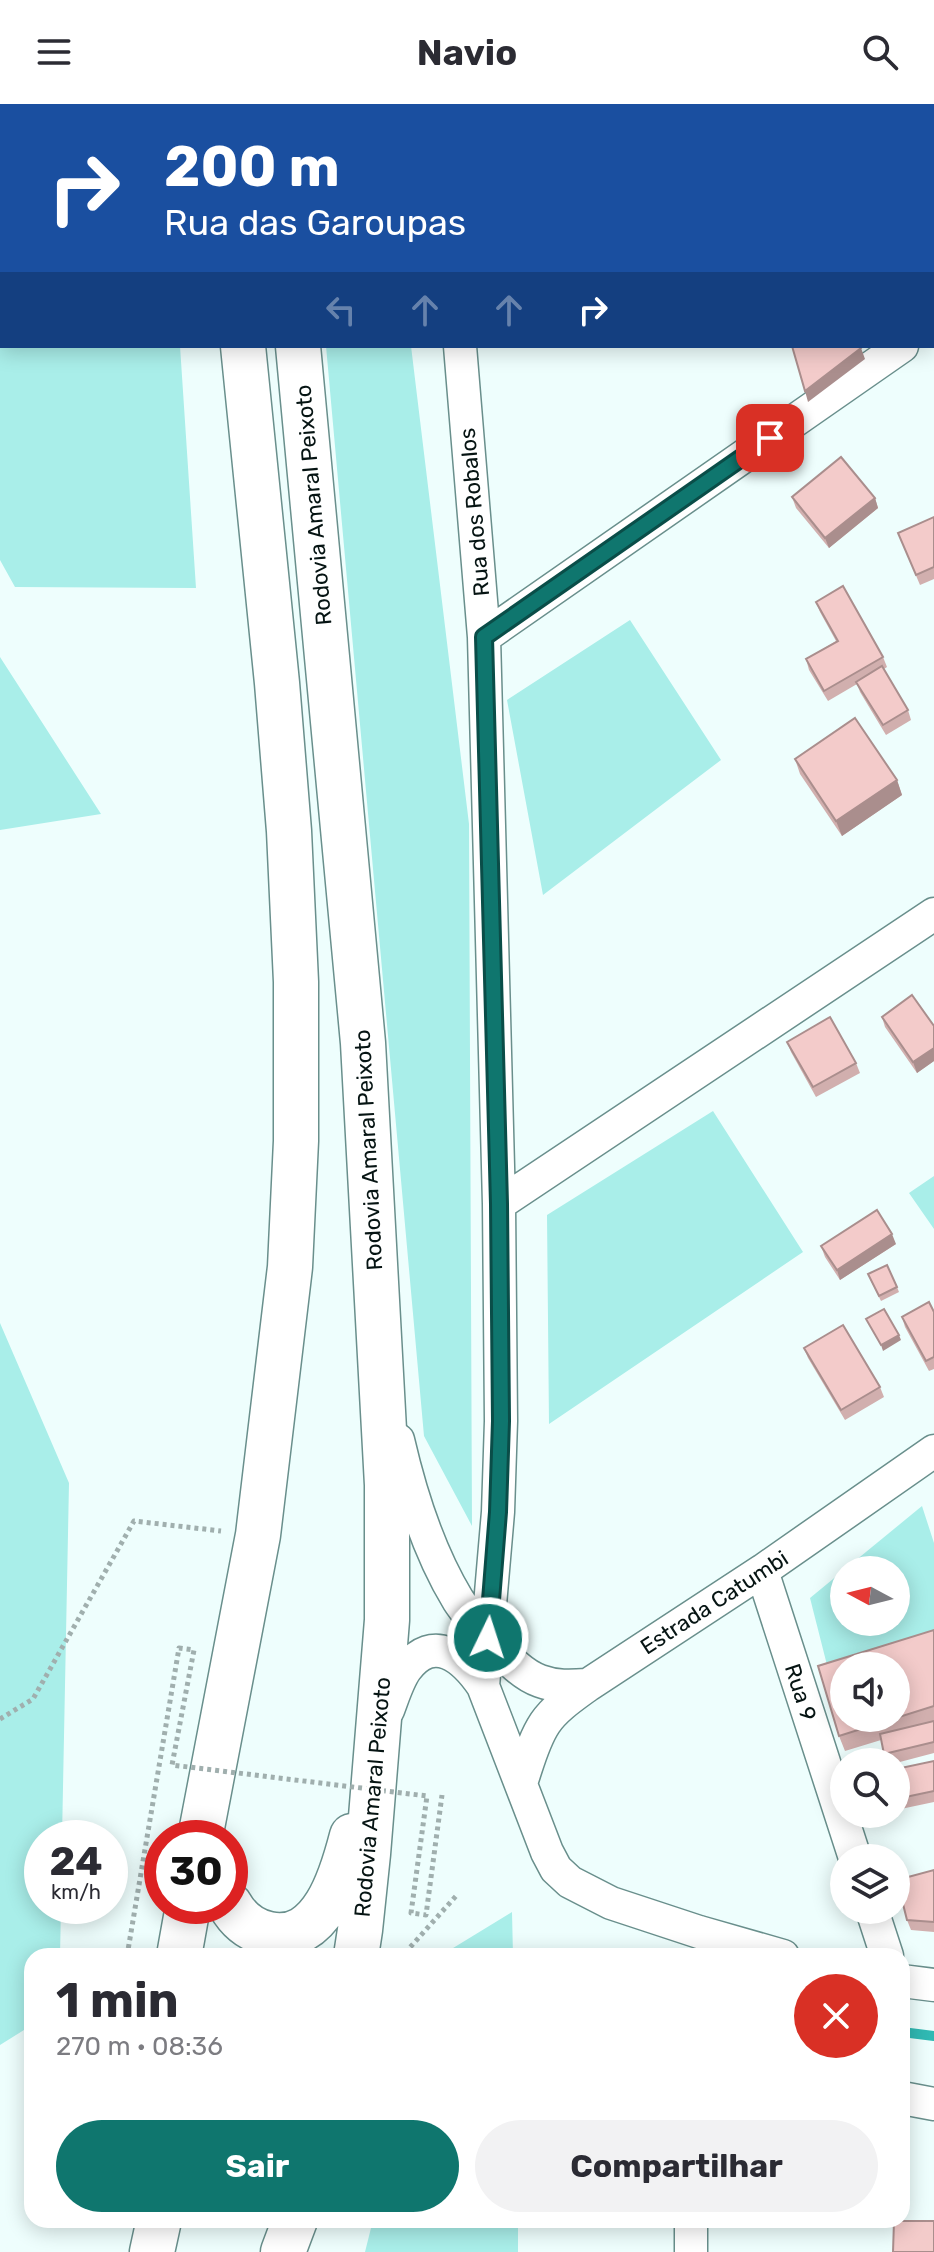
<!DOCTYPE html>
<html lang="pt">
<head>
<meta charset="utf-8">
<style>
	body { margin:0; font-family:Rubik,sans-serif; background:#f2f2f3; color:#2b2b33; height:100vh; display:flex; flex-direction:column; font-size:30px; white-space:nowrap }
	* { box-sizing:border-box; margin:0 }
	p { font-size:26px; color:#7c7c81 }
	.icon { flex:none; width:44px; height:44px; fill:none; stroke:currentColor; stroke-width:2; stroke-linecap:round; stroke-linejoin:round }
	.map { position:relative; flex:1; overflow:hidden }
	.sheet { position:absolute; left:24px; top:1844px; width:886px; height:280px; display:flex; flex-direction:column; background:#fff; border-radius:24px; box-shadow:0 4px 20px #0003 }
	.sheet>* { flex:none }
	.hud { position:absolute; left:0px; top:0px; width:934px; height:244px; box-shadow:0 4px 20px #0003; background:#1a4fa0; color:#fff; overflow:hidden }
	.needle { width:52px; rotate:277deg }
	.tools { position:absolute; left:830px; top:1452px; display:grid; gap:16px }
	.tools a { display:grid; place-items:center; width:80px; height:80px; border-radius:50%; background:#fff; box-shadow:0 4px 20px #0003; font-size:40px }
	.speed { position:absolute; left:24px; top:1716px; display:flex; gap:16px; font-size:40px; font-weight:700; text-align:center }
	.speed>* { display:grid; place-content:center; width:104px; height:104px; border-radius:50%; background:#fff; box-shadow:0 4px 20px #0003; line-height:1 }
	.speed small { font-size:20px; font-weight:400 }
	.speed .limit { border:12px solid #d22; background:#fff; color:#111 }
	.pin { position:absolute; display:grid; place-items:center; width:68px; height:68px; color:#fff; margin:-34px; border-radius:16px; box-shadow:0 4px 12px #0006 }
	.me { position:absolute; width:88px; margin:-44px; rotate:4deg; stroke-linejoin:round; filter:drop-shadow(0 0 6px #0008) }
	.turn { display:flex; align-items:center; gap:28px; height:168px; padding:0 32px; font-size:36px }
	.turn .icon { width:104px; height:104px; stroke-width:2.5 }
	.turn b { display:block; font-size:56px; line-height:68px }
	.lanes { display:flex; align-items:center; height:76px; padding:0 32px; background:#0003; justify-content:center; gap:40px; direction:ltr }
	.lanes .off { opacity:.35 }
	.round { display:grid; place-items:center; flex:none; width:84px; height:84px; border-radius:42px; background:#f2f2f3 }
	.overview { display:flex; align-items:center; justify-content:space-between; height:136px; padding:0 32px }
	h1 { font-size:48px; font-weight:700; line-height:60px }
	.button { display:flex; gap:16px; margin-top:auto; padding:16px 32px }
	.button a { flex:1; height:92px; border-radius:48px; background:#0f766e; color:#fff; font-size:32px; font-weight:700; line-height:92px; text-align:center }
	.button a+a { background:#f2f2f3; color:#2b2b33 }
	header { display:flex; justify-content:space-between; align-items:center; height:104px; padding:0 32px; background:#fff; font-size:36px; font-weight:700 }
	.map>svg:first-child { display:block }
	.green { fill:#a9eee9 }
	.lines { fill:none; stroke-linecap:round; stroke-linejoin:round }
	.stream { stroke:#30b9b3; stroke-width:10 }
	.street-casing { stroke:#698f8c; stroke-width:35 }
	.highway-casing { stroke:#698f8c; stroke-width:47 }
	.path { stroke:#a0afae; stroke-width:5; stroke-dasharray:4 4; stroke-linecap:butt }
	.street { stroke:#fff; stroke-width:32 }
	.highway { stroke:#fff; stroke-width:44 }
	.path-bridge { stroke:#a0afae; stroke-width:5; stroke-dasharray:4 4; stroke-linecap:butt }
	.wall { fill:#d1afae }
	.shaded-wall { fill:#aa8e8d }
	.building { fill:#f3cbca; stroke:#aa8e8d; stroke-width:2; fill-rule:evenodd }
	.route-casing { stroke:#0a4d48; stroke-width:20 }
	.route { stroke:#0f766e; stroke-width:14 }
	.labels { text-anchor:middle; stroke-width:7; stroke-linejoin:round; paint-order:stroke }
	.street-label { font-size:22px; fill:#061413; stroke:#fff }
</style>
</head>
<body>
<header><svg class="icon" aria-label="menu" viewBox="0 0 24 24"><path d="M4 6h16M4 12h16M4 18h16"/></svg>Navio<svg class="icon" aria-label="search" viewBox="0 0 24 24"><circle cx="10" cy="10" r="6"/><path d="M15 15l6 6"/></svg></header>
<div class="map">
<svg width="934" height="2148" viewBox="0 0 934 2148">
	<rect width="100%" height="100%" fill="#eefefd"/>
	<path class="green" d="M 0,0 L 163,0 L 163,2 L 2,2 L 2,242 L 180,242 L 196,484 L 15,483 L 0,456 Z
		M 326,242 L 411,242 L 469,720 L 472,1422 L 424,1332 Z
		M 630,516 L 721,656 L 543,791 L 507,596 Z
		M 0,553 L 101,710 L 0,726 Z
		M 713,1007 L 803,1148 L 549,1320 L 547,1111 Z
		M 934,1072 L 934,1125 L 909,1089 Z
		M 0,1219 L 69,1379 L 62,1734 L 42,1734 L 42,1802 L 61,1802 L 60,1852 L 32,1852 L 32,1921 L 0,1941 Z
		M 922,1402 L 934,1439 L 934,1534 L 827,1561 L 810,1494 L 844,1466 L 844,1518 L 896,1518 L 896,1466 L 844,1466 Z
		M 512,1808 L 513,1852 L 440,1852 Z
		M 373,2116 L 518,2116 L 518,2148 L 365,2148 Z"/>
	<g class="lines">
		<path class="stream" d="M 902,1928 L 934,1932"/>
		<g class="street-casing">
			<path id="street" d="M 440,0 L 441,2
				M 747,0 L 748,2
				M 932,221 L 934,220
				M 460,242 L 484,533 L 499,1100 L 501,1317 L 498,1408 L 483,1582
				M 484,533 L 902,242
				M 499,1100 L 934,810
				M 398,1336 C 410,1388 430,1450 458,1496 C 469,1513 483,1528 497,1543 C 509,1556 523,1571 540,1577 C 556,1583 571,1582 588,1581
				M 762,1467 L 855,1754
				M 388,1606 C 393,1593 398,1576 406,1565 C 434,1528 464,1554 483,1582 L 547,1748 L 556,1765 L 570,1778 L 611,1799 L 699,1828 L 783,1852
				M 521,1679 C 528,1659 533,1637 545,1619 C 555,1604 573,1592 588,1581 L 762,1467 L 934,1347
				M 872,1806 L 887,1852
				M 902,1877 L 934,1881
				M 902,1994 L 934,2000
				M 691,2148 L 691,2116"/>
		</g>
		<g class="highway-casing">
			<path id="highway" d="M 218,0 L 218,2
				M 274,0 L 274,2
				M 298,242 L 363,939 L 387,1381 L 387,1516 L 368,1750 L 360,1826 L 356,1852
				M 200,1734 L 258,1431 L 290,1163 L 296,1037 L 296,878 L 289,727 L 277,579 L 243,242
				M 230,1801 C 239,1817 251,1826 268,1830 C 322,1842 342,1771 352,1732
				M 179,1852 L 188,1802
				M 152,2148 L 159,2116
				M 283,2148 L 295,2116"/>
		</g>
		<path class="path" d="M 0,1615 L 33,1595 L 134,1417 L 221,1427
			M 405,1849 L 456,1792"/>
		<use href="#street" class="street"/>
		<use href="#highway" class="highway"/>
		<path class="path-bridge" d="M 127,1852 L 179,1544 L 194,1546 L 172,1661 L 427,1692 L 411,1809 L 426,1811 L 442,1691"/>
	</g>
	<path class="wall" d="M 813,0 L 908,0 L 908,2 L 814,2 Z
		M 932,53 L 934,57 L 934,111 L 932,112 Z
		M 792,393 L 875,394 L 878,404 L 829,444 L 796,404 Z
		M 934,413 L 934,475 L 920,481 L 898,429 Z
		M 816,498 L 883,553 L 887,563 L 884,565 L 908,606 L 911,616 L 886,631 L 860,588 L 857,580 L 828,597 L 809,566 L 806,555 L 836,537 L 820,508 Z
		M 795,655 L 897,676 L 902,691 L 842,732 L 800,670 Z
		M 882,913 L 934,922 L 934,957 L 917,969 L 885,923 Z
		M 787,938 L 856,959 L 860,969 L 816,993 L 791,948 Z
		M 896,1140 L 840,1176 L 825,1153 L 821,1142 Z
		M 870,1175 L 897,1183 L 899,1188 L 881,1197 Z
		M 934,1208 L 934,1265 L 929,1267 L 905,1223 L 902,1213 Z
		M 804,1244 L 880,1283 L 884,1293 L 845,1316 L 808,1254 Z
		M 934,1526 L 934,1649 L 896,1659 L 887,1658 L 881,1636 L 845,1647 L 839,1632 Z
		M 934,1657 L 934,1698 L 896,1706 L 896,1665 Z
		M 934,1766 L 934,1828 L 911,1826 L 907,1816 Z"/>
	<path class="shaded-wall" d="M 861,244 L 865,255 L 808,298 L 805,287 Z
		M 875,394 L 878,404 L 829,444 L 825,434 Z
		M 897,676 L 902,691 L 842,732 L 836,717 Z
		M 934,944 L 934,957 L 917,969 L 913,958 Z
		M 892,1130 L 896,1140 L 840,1176 L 837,1166 Z
		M 899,1231 L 901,1236 L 883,1247 L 881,1241 Z"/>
	<path class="building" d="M 816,0 L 891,0 L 887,2 L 817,2 Z
		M 932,53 L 934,57 L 934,93 L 932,95 Z
		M 792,242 L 860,242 L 861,244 L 805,287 Z
		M 841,353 L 875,394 L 825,434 L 792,393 Z
		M 934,413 L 934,463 L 916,471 L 898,429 Z
		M 843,482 L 883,553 L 824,587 L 806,555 L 838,537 L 816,498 Z
		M 882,562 L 908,606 L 883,621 L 856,578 Z
		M 855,614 L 897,676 L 836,717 L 795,655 Z
		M 912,891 L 934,922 L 934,944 L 913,958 L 882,913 Z
		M 830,913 L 856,959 L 813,983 L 787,938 Z
		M 877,1106 L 892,1130 L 837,1166 L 821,1142 Z
		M 887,1161 L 897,1183 L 879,1192 L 868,1170 Z
		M 929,1198 L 934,1208 L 934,1253 L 926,1257 L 902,1213 Z
		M 884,1205 L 899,1231 L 881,1241 L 866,1215 Z
		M 843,1221 L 880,1283 L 841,1306 L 804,1244 Z
		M 934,1526 L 934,1602 L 839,1632 L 818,1562 ZM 844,1562 L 896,1562 L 896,1614 L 844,1614 Z
		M 934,1617 L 934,1638 L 884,1650 L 880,1630 Z
		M 934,1657 L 934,1687 L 896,1695 L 896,1665 Z
		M 934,1766 L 934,1818 L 907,1816 L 897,1776 Z
		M 894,2117 L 934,2117 L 934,2148 L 893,2148 Z"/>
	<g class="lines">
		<g class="route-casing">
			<path id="route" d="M 488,1534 L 498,1408 L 501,1317 L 499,1100 L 484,533 L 770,334"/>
		</g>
		<use href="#route" class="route"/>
	</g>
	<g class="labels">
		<g class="street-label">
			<text transform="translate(313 401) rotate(-95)" y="8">Rodovia Amaral Peixoto</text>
			<text transform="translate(474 408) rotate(-95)" y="8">Rua dos Robalos</text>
			<text transform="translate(368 1046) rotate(-93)" y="8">Rodovia Amaral Peixoto</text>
			<text transform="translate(714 1498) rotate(-33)" y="8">Estrada Catumbi</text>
			<text transform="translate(801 1588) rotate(72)" y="8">Rua 9</text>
			<text transform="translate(372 1693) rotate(-85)" y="8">Rodovia Amaral Peixoto</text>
		</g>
	</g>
</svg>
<div class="tools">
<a><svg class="needle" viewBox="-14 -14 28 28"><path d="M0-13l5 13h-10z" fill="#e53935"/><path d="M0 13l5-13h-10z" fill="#7c7c81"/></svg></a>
<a><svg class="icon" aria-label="sound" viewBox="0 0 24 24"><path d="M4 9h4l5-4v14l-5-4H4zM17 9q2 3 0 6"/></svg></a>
<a><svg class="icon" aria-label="search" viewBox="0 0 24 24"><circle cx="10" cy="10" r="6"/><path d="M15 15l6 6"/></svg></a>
<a><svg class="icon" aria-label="layers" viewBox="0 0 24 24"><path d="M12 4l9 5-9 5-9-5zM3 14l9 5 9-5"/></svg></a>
</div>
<div class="speed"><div>24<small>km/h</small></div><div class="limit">30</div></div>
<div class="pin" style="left:770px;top:334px;background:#d93025"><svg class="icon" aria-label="arrive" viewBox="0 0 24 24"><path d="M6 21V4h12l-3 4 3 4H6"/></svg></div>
<svg class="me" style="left:488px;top:1534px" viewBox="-20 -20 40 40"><circle r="17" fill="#0f766e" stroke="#fff" stroke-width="3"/><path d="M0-11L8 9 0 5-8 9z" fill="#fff"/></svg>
<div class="hud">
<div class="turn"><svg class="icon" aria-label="right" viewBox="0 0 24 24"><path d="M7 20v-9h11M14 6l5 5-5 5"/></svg><div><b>200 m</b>Rua das Garoupas</div></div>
<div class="lanes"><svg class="icon off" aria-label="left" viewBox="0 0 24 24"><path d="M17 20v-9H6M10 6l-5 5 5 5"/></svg><svg class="icon off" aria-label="ahead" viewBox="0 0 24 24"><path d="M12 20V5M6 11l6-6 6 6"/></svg><svg class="icon off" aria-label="ahead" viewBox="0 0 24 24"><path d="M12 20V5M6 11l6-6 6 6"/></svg><svg class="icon" aria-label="right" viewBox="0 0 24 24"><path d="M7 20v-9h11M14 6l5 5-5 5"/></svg></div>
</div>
<section class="sheet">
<div class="overview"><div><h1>1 min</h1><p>270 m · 08:36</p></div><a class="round" style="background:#d93025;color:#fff"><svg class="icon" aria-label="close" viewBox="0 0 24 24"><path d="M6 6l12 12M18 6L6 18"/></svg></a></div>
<div class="button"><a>Sair</a><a>Compartilhar</a></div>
</section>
</div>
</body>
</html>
